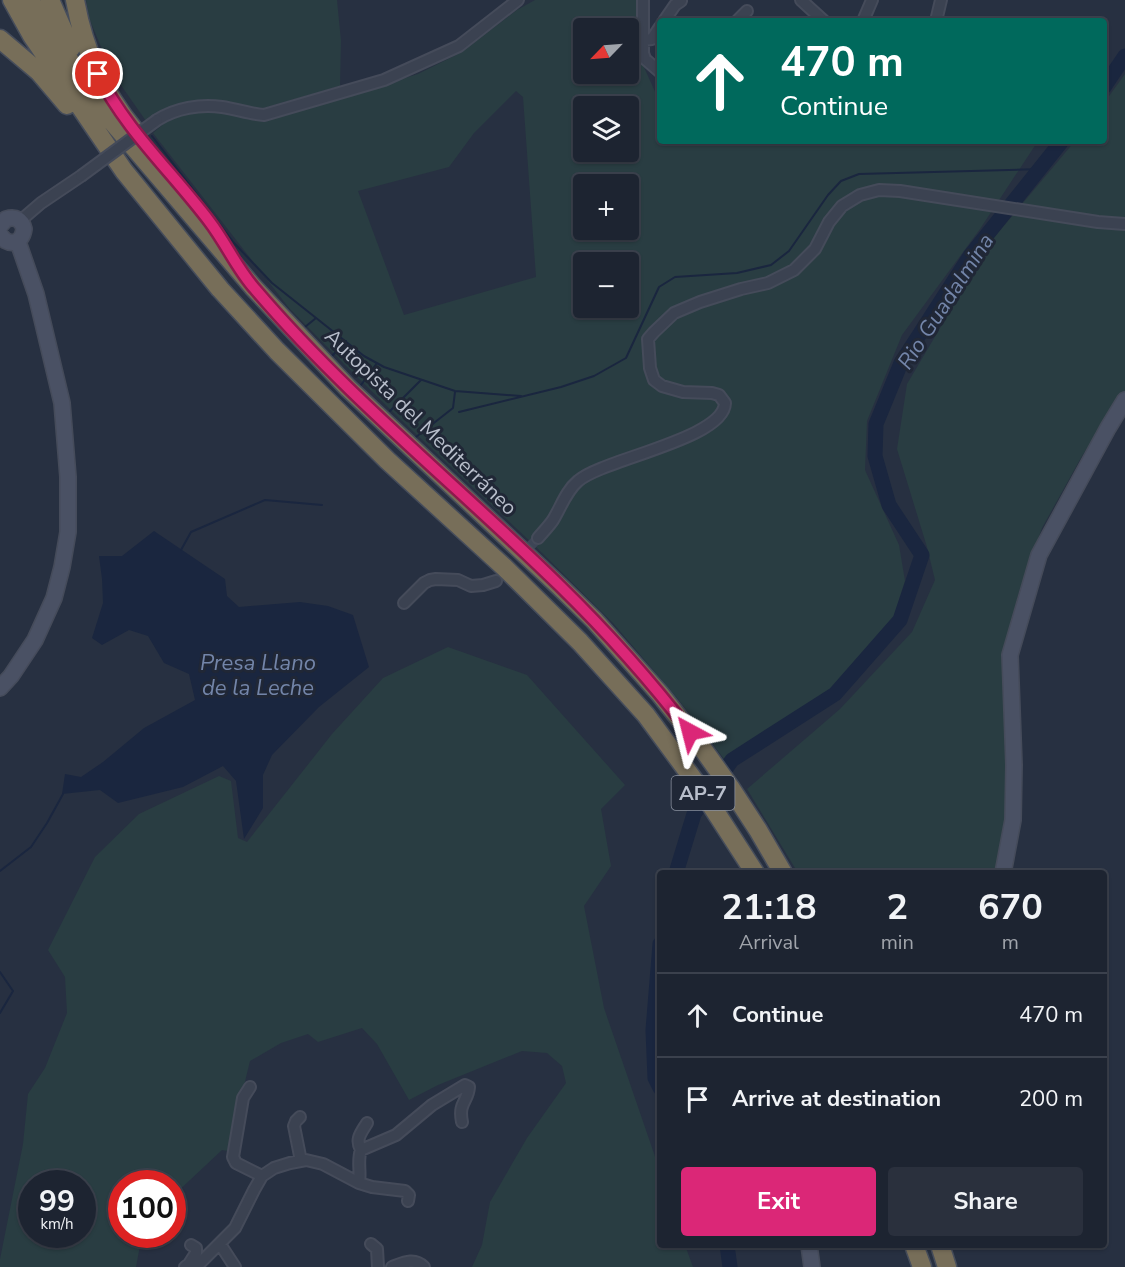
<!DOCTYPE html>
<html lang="en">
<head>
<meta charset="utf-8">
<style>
	body { margin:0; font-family:"Nunito Sans",sans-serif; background:#2a303d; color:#f1f3f6; height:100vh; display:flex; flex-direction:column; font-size:22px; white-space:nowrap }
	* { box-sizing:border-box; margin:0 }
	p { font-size:20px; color:#a0a4ab }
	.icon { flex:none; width:33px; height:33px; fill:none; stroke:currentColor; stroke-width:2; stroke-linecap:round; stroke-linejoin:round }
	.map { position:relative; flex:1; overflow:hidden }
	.drawer { position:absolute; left:657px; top:870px; width:450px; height:378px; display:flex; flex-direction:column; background:#1d2431; border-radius:6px; box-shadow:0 2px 4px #0004,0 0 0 2px #3b414d }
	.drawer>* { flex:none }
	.guide { position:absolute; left:657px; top:18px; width:450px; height:126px; border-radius:6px; box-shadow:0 2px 4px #0004,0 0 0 2px #3b414d; background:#00695c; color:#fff; overflow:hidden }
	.needle { width:39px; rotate:245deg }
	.buttons { position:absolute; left:573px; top:18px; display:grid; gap:12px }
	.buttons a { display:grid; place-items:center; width:66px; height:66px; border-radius:6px; background:#1d2431; box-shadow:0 2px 4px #0004,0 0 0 2px #3b414d; font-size:30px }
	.speed { position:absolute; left:18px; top:1170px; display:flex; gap:12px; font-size:30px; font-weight:700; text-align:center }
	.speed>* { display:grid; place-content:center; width:78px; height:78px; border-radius:50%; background:#1d2431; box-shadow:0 2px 4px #0004,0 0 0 2px #3b414d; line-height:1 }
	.speed small { font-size:15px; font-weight:400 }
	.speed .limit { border:9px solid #d22; background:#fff; color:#111 }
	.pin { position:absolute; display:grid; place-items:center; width:51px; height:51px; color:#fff; margin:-26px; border:3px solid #fff; border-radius:50%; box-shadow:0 2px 6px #0007 }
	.me { position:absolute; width:66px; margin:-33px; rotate:322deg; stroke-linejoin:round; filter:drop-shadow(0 0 4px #0008) }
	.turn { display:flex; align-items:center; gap:21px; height:126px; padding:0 24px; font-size:27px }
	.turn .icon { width:78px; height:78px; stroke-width:2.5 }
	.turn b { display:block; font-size:42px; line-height:51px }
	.eta { display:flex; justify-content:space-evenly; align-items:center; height:102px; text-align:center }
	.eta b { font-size:36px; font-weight:700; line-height:42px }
	.primary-button { display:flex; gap:12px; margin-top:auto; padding:12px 24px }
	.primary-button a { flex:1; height:69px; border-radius:6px; background:#db2777; color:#fff; font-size:24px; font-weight:700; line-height:69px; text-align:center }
	.primary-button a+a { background:#2a303d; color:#f1f3f6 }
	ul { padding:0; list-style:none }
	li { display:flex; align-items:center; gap:18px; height:84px; padding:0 24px; border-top:2px solid #3b414d }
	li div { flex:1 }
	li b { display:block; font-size:22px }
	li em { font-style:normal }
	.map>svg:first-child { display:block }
	.green { fill:#293d42; fill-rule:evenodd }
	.water { fill:#1a263f }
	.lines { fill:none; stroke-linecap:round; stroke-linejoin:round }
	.stream { stroke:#1a263f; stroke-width:2 }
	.river { stroke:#1a263f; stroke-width:15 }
	.street-tunnel { stroke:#3d4556; stroke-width:10; stroke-dasharray:10 5; stroke-linecap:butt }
	.street-casing { stroke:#454b5a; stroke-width:14 }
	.secondary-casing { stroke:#454b5a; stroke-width:18 }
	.highway-casing { stroke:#464d5b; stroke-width:21 }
	.street { stroke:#3b4251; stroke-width:10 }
	.secondary { stroke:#4a5164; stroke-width:15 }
	.highway { stroke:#776e59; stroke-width:18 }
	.street-bridge-casing { stroke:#454b5a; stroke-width:14; stroke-linecap:butt }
	.street-bridge { stroke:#3b4251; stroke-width:10 }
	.route-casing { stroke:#8e194d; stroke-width:15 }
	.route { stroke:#db2777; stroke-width:10 }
	.labels { text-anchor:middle; stroke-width:6; stroke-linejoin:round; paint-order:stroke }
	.shield { fill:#202736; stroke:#8a919e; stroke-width:1.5 }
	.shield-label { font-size:20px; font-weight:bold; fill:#b8becb }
	.street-label { font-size:21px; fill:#b8becb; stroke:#202736 }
	.water-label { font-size:22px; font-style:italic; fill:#7385a9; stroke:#202736 }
</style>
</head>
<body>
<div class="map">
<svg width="1125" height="1267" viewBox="0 0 1125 1267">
	<rect width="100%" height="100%" fill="#273041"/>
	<path class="green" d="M 86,0 L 337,0 L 341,41 L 340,86 L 264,108 L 189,102 L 146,121 L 111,71 L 89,18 Z
		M 535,0 L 637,0 L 643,65 L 657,96 L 660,98 L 660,141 L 794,141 L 799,142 L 825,141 L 1038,141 L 980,229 L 902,335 L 867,421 L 865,470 L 899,545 L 905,581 L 892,622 L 833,687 L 796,713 L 724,759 L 677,698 L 613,623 L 534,545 L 399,418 L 345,365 L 289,308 L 153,133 L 167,121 L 193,111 L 223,112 L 252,119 L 272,119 L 418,74 L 462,52 L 517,10 ZM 584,28 L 628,28 L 628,74 L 584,74 ZM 516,91 L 523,97 L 536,277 L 404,315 L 358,191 L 449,167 L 474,133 ZM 584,106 L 628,106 L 628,152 L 584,152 ZM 584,184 L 628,184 L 628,230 L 584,230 ZM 584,262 L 628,262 L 628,308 L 584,308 Z
		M 1125,74 L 1125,391 L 1082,456 L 1042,528 L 1019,592 L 1003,654 L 1005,731 L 1006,821 L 995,873 L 798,873 L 747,789 L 840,709 L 912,632 L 935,580 L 927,547 L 897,449 L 907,384 L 992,240 L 1075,141 L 1104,141 L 1104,103 Z
		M 448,647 L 527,675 L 625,785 L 601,809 L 611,866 L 584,906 L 604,1008 L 660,1171 L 660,1245 L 685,1245 L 693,1267 L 472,1267 L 482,1245 L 490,1202 L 527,1138 L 566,1083 L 562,1066 L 547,1053 L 522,1051 L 438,1085 L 409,1100 L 377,1044 L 362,1028 L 318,1042 L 308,1034 L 281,1043 L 250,1061 L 228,1151 L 222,1150 L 174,1195 L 173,1196 L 172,1184 L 122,1184 L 122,1234 L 142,1235 L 136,1267 L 0,1267 L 0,1259 L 23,1144 L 28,1094 L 45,1068 L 67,1013 L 65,977 L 48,950 L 95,857 L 139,814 L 219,776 L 231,781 L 238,838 L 247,842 L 332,734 L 383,678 ZM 32,1184 L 82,1184 L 82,1234 L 32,1234 Z"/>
	<path class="water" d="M 154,531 L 225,579 L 227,596 L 239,607 L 300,602 L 328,606 L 353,615 L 369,667 L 319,707 L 272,755 L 263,775 L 263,808 L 244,839 L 236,781 L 223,766 L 183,787 L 118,803 L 100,790 L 62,794 L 65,774 L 81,777 L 103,762 L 144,728 L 195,700 L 189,674 L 164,663 L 148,636 L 129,630 L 102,645 L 92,638 L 103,603 L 102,579 L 99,556 L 122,556 Z"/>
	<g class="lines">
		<path class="stream" d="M 152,136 L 234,243 L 272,283 L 364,356 L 384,367 L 455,391 L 521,396
			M 305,327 L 316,318
			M 332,356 L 346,341
			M 361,385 L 377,363
			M 390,411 L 421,380
			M 459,412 L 561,387 L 594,376 L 626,358 L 659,287 L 675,277 L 737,273 L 771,265 L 789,251 L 828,195 L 841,181 L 859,174 L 1041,169
			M 416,437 L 453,408 L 455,392
			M 181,550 L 191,532 L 265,500 L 322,505
			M 0,871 L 31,847 L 47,823 L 63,794
			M 0,972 L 13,991 L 0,1013"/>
		<path class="river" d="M 1104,87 L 1125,56
			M 676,873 L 694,814 L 732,760 L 835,694 L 900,620 L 922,555 L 889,505 L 875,456 L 876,424 L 901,363 L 970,256 L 1062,141
			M 660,944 L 653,1030 L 655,1078 L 660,1088
			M 727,1245 L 730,1267"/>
		<path class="street-tunnel" d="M 496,581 L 538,538"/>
		<g class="street-casing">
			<path id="street" d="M 643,0 L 643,53 L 645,59 L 660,72
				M 801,0 L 824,21
				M 664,21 L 675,5 L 681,1
				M 737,21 L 747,11
				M 863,21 L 872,0
				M 936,21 L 941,0
				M 643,40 L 652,39 L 660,27
				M 157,120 C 176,108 200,104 222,107 C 236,109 250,114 264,115 L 384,80 L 459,46 L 518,0
				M 20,221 L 41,203 L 81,176
				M 538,538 C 543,532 549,526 553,520 C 561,507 566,491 578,481 C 603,459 724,439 725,403 L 719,395 L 712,393 L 683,392 L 662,386 L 654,380 L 650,368 L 648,339 L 654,332 L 674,313 L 700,302 L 741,289 L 768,283 L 794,270 L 815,249 L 829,222 L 842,206 L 860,195 L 879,190 L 900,191 L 1098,222 L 1125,224
				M 404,603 L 424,583 L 430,580 L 436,579 L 458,580 L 471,586 L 483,585 L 496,581
				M 250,1087 L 243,1098 L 233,1157 L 236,1163 L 262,1176
				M 300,1117 L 296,1121 L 294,1126 L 301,1161
				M 361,1150 C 355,1139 361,1133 367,1123
				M 359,1183 C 361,1172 357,1160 361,1150 L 396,1135 L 432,1105 L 465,1085 L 469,1087 C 468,1102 458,1102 462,1122
				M 220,1244 L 235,1267
				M 371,1244 L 377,1249 L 378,1267
				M 185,1267 L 189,1264 L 196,1253 L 196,1248 L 191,1245
				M 196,1267 L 235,1228 L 254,1190 L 262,1176 L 274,1168 L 290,1163 L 306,1160 L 323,1164 L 359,1183 L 372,1187 L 405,1191 L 409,1195 L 408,1201
				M 392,1267 C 403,1263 414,1257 424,1267"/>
		</g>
		<g class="secondary-casing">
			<path id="secondary" d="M 0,226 L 6,219 C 16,216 22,220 24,229 C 22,245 7,247 0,234
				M 0,688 L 11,676 L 35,640 L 54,598 L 62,567 L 68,532 L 68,477 L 62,403 L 36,294 L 18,242
				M 1003,873 L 1013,820 L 1014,765 L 1010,655 L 1039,555 L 1108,428 L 1125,400
				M 809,1245 L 812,1267"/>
		</g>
		<g class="highway-casing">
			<path id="highway" d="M 12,0 L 32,36 L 124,171 L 220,289 L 277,351 L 387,460 L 504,567 L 580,642 L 646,715 L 702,791 L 755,873
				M 30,0 L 43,21 L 108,117 L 253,287 L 348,388 L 559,586 L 594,620 L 660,694 L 700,745 L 730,787 L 758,830 L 783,873
				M 50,0 L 71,48
				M 75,0 C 84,50 102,91 135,131
				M 0,39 L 39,72 L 67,105
				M 914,1245 L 922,1267
				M 940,1245 L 947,1267"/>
		</g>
		<use href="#street" class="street"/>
		<use href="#secondary" class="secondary"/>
		<use href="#highway" class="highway"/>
		<g class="street-bridge-casing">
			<path id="street-bridge" d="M 81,176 L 157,120"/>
		</g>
		<use href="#street-bridge" class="street-bridge"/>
	</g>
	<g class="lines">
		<g class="route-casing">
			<path id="route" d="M 98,74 C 125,129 172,172 209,221 C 226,243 237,269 255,289 C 347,397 459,487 560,586 C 606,631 650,680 690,732"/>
		</g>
		<use href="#route" class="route"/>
	</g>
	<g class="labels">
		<rect class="shield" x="671.5" y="776" width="63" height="34" rx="4.5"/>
		<g class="shield-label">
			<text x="703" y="800">AP-7</text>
		</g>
		<g class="street-label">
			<text transform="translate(421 422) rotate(44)" y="7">Autopista del Mediterráneo</text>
		</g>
		<g class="water-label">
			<text transform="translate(945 301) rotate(-57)" y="8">Rio Guadalmina</text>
			<text x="258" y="670">Presa Llano<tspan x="258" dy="25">de la Leche</tspan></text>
		</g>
	</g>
</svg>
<div class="buttons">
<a><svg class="needle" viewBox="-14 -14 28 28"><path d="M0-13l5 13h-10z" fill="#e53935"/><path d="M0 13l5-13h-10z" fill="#a0a4ab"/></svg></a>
<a><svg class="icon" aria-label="layers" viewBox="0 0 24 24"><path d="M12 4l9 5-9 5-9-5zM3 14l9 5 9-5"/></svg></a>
<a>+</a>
<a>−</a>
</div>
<div class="speed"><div>99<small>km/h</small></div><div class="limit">100</div></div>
<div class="pin" style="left:98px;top:74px;background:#d93025"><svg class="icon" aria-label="arrive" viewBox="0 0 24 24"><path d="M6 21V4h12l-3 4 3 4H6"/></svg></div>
<svg class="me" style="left:690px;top:732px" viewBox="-20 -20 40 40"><path d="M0-17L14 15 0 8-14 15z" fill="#db2777" stroke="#fff" stroke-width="4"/></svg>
<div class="guide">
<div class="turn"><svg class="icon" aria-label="ahead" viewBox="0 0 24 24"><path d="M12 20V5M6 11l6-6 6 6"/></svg><div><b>470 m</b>Continue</div></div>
</div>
<section class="drawer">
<div class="eta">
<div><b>21:18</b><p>Arrival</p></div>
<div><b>2</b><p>min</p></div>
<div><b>670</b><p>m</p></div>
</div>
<ul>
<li><svg class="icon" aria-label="ahead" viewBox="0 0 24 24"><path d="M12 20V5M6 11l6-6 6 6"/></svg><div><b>Continue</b></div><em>470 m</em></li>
<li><svg class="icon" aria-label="arrive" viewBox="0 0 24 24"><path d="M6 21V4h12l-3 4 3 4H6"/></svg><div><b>Arrive at destination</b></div><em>200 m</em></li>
</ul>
<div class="primary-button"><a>Exit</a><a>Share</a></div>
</section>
</div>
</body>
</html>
